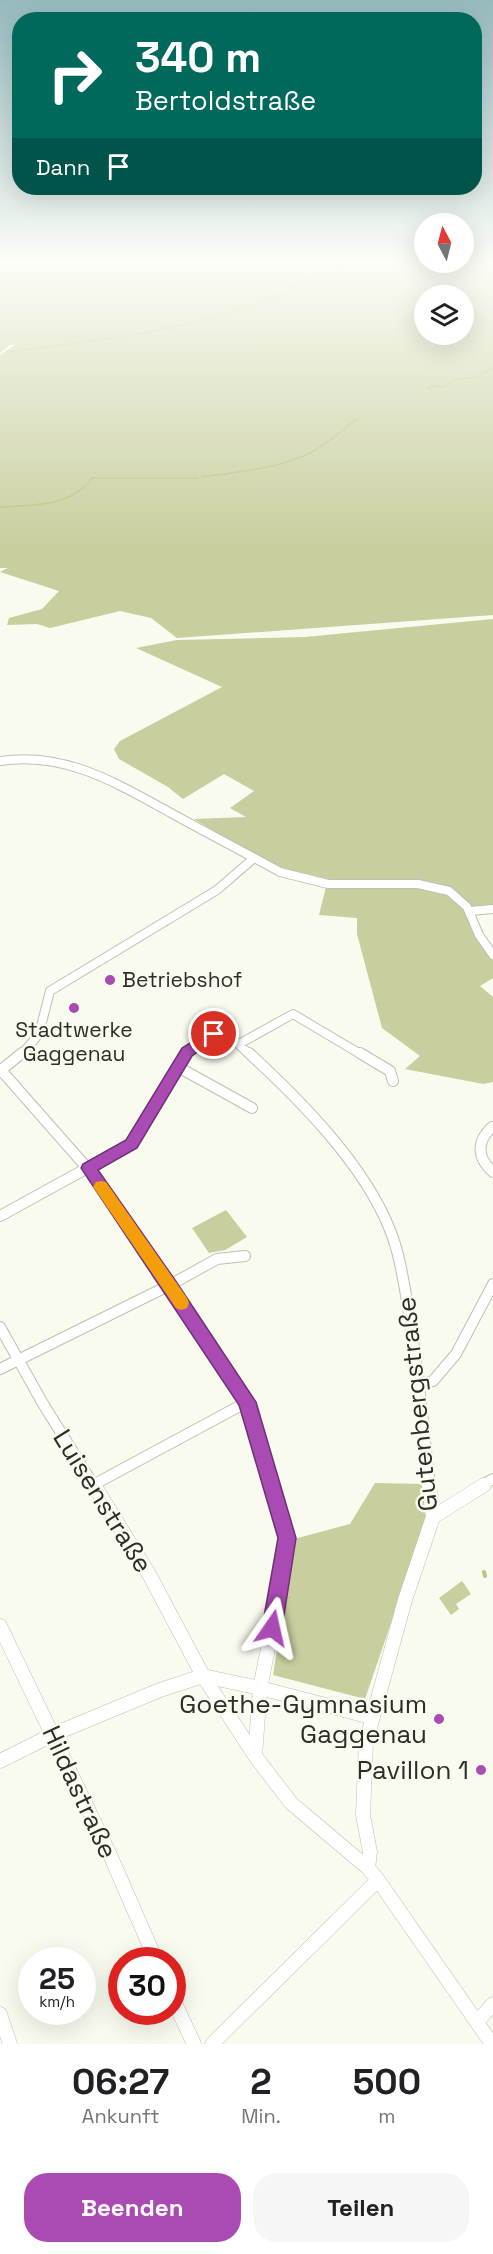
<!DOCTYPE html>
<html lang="de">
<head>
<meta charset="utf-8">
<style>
	body { margin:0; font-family:"Space Grotesk",sans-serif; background:#f6f6f6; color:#202124; height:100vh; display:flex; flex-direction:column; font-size:22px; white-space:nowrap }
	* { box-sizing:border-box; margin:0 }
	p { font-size:20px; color:#757577 }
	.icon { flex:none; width:33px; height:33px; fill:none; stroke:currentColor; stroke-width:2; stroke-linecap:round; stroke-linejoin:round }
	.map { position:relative; height:2044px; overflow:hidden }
	.details { display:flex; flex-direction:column; background:#fff; flex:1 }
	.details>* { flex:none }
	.top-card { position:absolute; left:12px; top:12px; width:470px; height:183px; border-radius:24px; box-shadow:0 6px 24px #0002; background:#00695c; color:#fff; overflow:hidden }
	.needle { width:39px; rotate:353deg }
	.buttons { position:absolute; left:414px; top:213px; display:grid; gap:12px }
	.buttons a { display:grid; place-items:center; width:60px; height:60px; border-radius:50%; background:#fff; box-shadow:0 6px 24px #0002; font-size:30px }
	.speed { position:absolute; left:18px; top:1947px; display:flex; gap:12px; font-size:30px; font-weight:700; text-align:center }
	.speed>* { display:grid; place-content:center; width:78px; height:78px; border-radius:50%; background:#fff; box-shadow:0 6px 24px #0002; line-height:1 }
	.speed small { font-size:15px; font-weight:400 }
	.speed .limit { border:9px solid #d22; background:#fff; color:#111 }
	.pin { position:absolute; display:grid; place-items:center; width:51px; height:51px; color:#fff; margin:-26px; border:3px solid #fff; border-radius:50%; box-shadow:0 2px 6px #0007 }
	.me { position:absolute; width:66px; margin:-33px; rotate:11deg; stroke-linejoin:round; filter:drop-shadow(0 0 4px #0008) }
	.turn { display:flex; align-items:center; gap:21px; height:126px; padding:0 24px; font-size:27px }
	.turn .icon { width:78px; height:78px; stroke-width:2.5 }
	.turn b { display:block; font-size:42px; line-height:51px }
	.then { display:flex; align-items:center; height:57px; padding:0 24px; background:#0003; gap:12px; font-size:22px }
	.eta { display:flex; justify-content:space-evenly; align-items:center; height:102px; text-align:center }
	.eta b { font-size:36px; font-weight:800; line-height:42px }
	.primary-button { display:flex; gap:12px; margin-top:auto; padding:12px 24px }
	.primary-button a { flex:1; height:69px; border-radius:24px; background:#aa4bb3; color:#fff; font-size:24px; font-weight:800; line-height:69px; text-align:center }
	.primary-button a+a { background:#f6f6f6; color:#202124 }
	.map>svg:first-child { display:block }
	.green { fill:#c8ce9e; fill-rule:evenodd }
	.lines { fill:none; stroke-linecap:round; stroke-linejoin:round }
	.stream-far1 { stroke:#bbc37e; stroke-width:1.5 }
	.stream { stroke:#bbc37e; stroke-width:4 }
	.minor-far2-casing { stroke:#bec0b4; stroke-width:10 }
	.minor-far1-casing { stroke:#bec0b4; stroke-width:12 }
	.minor-casing { stroke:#bec0b4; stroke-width:15 }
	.minor-far2 { stroke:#fff; stroke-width:8 }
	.minor-far1 { stroke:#fff; stroke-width:10 }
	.minor { stroke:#fff; stroke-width:14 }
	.route { fill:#aa4bb3; stroke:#6e3174; stroke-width:1.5 }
	.slow { fill:#f59e0b }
	.poi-dot { fill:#aa4bb3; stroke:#f9fbee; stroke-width:2 }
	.labels { text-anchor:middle; stroke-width:5; stroke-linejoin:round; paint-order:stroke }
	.poi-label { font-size:21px; fill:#2c2d28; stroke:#f9fbee; text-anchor:start }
	.near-street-label { font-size:26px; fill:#2c2d28; stroke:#f9fbee }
	.near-poi-label { font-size:26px; fill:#2c2d28; stroke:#f9fbee; text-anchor:end }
</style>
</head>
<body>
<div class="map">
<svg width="493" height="2044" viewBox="0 0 493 2044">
	<rect width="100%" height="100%" fill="#f9fbee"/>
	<path class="green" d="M 0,262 L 493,262 L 493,615 L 177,638 L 151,618 L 120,611 L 50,628 L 37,624 L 7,625 L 9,618 L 42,609 L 59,591 L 0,572 L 8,568 L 0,568 L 0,355 L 15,345 L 10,345 L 0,353 ZM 424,296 L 464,296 L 464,334 L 424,334 Z
		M 493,619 L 493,905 L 472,907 L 481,932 L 493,950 L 493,978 L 480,986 L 493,997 L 493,1082 L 483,1084 L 405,1069 L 420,1056 L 382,1028 L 357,934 L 357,918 L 319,915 L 328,879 L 285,869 L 260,858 L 194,819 L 246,817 L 230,808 L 254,791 L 224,774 L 183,799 L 168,787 L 119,759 L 114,749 L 120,741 L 222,687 L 136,648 L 177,640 L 305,637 Z
		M 226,1210 L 247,1237 L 225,1250 L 209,1253 L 192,1228 Z
		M 375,1483 L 423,1484 L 429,1512 L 365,1699 L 273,1675 L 294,1539 L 350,1524 Z
		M 462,1581 L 471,1594 L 456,1604 L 459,1609 L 451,1615 L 439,1598 Z"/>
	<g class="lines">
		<path class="stream-far1" d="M 285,292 L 311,275 L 331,273 L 364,263
			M 7,352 C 101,340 193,331 282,294
			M 427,389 L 432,386 L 444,387 L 454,380 L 477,377 L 493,368
			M 202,477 C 239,472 278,469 312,452 C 329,443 342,429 358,419
			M 0,507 C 34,505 71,507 92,478 L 198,478"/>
		<path class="stream" d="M 484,1572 L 485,1576"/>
		<g class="minor-far2-casing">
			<path id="minor-far2" d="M 0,761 C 65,751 116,783 171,813 C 207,833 244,852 280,872 L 328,884 L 418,884 L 449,891 L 467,907 L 479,935 L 493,955
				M 471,911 L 493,909
				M 239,1044 L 293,1014 L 362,1055
				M 21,1055 L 39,1034 L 50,991 L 217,890 L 254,858
				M 185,1055 L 209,1036 L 222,1032 L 230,1036 L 250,1055"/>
		</g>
		<g class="minor-far1-casing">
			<path id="minor-far1" d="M 249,1053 C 300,1100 364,1164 390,1230 C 399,1252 403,1278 407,1301 C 418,1362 423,1425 430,1486
				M 360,1053 L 390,1071 L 393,1081
				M 178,1067 L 252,1108
				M 0,1069 L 88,1169 L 170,1285 L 247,1402 L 272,1486
				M 0,1071 L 22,1053
				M 492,1127 C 476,1142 477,1158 493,1172
				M 0,1216 L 131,1144 L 186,1053
				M 0,1327 L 42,1402 L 94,1486
				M 0,1369 L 170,1285 L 217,1259 L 245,1256
				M 420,1384 L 433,1381 L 456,1354 L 493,1284
				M 93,1485 L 247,1402
				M 481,1486 L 493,1479"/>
		</g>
		<g class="minor-casing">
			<path id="minor" d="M 94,1485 L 150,1576 L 203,1676 L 255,1756 L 291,1803 L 368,1868 L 378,1880 L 492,2044
				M 433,1517 L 484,1485
				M 0,1626 L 110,1855 L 156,1960
				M 255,1756 L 260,1688 L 277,1604 L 287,1538 L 271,1485
				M 0,1761 L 54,1734 L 160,1690 L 203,1676 L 260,1688 L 371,1717
				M 368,1868 L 370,1852 L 363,1815 L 366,1742 L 405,1600 L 433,1517 L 429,1485
				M 172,1997 L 194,2044
				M 0,2014 L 10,2044
				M 477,2022 L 493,2004
				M 212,2044 L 378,1880"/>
		</g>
		<use href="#minor-far2" class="minor-far2"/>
		<use href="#minor-far1" class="minor-far1"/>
		<use href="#minor" class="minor"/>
	</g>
	<linearGradient id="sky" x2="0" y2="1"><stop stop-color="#96babe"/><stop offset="0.48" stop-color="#fcfdf7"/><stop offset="1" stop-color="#fcfdf7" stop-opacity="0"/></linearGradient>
	<rect width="493" height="548" fill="url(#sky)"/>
	<path class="route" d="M 214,1028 L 221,1034 L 219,1037 L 192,1056 L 137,1148 L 98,1170 L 175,1280 L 256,1402 L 296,1538 L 282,1628 L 279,1635 L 272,1638 L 265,1635 L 262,1628 L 278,1538 L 239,1405 L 81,1168 L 83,1164 L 126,1140 L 182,1048 Z"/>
	<path class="slow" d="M 101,1181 L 106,1182 L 187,1298 L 189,1303 L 187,1308 L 181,1310 L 176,1308 L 96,1191 L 93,1187 L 96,1182 Z"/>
	<g class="poi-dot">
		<circle cx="110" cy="980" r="6"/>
		<circle cx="74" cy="1008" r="6"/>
		<circle cx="439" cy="1719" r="6"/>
		<circle cx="481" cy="1770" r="6"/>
	</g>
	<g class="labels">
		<g class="poi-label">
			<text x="122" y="987">Betriebshof</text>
			<text x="74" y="1037" text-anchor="middle">Stadtwerke<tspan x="74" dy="24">Gaggenau</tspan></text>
		</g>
		<g class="near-street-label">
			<text transform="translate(417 1404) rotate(-96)" y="9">Gutenbergstraße</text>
			<text transform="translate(103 1501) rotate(58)" y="9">Luisenstraße</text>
			<text transform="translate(80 1792) rotate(65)" y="9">Hildastraße</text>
		</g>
		<g class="near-poi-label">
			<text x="427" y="1713">Goethe-Gymnasium<tspan x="427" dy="30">Gaggenau</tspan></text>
			<text x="469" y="1779">Pavillon 1</text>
		</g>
	</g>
</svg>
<div class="buttons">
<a><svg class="needle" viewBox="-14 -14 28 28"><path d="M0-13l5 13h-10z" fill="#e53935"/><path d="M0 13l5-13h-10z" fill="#757577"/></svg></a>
<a><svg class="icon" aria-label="layers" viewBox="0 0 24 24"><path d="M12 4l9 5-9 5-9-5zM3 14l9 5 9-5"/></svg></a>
</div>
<div class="speed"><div>25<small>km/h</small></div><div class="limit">30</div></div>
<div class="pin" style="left:214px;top:1034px;background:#d93025"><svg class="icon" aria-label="arrive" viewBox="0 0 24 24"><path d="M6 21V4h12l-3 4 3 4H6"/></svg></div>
<svg class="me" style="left:272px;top:1628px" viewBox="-20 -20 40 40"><path d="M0-17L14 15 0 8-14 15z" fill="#aa4bb3" stroke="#fff" stroke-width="4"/></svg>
<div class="top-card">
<div class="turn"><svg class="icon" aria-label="right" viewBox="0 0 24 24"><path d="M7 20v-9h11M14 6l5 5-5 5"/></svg><div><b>340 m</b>Bertoldstraße</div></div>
<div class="then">Dann<svg class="icon" aria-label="arrive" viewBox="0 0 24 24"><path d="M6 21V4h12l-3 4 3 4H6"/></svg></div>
</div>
</div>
<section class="details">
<div class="eta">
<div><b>06:27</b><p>Ankunft</p></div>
<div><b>2</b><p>Min.</p></div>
<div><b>500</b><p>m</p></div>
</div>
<div class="primary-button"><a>Beenden</a><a>Teilen</a></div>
</section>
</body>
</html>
